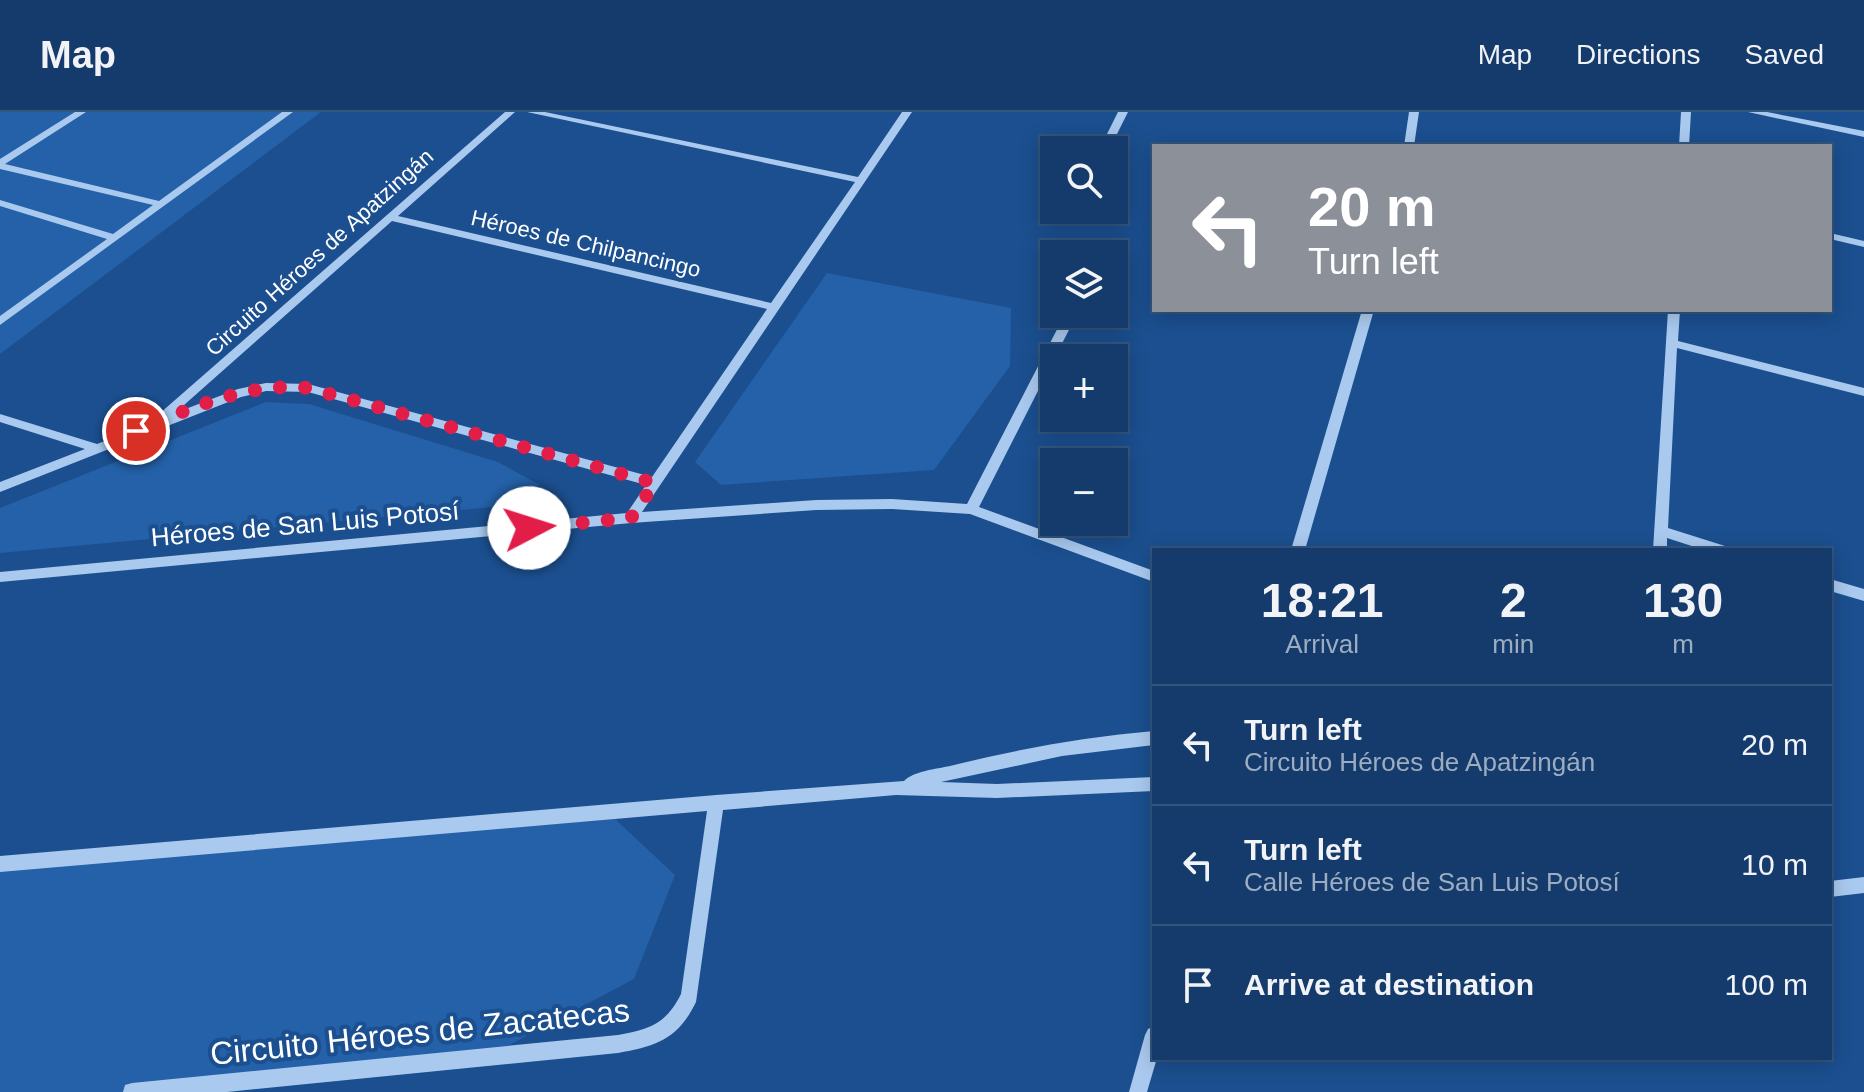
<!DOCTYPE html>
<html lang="en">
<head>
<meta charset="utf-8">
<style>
	body { margin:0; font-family:Arial,sans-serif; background:#214673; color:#f1f3f6; height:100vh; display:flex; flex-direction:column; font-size:30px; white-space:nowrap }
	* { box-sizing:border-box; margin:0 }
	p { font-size:26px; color:#9dadc1 }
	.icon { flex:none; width:44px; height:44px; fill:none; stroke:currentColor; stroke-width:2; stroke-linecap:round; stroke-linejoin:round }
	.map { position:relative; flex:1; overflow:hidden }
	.side { position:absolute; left:1152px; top:436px; width:680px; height:512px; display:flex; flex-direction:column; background:#143b6b; border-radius:0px; box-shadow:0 4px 20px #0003,0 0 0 2px #33557e }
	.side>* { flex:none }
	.hud { position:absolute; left:1152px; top:32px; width:680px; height:168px; border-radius:0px; box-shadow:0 4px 20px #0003,0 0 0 2px #33557e; background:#8c9099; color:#fff; overflow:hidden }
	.fabs { position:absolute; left:1040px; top:24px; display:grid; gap:16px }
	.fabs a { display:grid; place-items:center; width:88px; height:88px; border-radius:0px; background:#143b6b; box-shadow:0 4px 20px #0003,0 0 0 2px #33557e; font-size:40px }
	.pin { position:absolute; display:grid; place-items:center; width:68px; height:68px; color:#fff; margin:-34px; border:4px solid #fff; border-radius:50%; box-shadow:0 2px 8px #0007 }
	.me { position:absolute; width:88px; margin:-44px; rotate:85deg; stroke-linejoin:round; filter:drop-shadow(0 0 6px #0008) }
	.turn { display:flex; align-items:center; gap:28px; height:168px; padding:0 24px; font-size:36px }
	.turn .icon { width:104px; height:104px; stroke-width:2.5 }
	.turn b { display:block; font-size:56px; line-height:68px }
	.eta { display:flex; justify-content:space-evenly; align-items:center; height:136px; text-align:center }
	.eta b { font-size:48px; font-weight:600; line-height:56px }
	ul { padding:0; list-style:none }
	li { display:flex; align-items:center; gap:24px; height:120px; padding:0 24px; border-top:2px solid #33557e }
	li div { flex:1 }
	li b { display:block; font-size:30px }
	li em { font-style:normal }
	header { display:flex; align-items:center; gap:48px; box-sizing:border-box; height:112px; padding:0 40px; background:#143b6b; border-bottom:2px solid #33557e }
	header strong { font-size:38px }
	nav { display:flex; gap:44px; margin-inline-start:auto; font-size:28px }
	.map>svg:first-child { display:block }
	.green { fill:#2461a8 }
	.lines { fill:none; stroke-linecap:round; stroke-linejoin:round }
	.minor { fill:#a9c9ee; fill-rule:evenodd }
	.route { stroke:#e11d48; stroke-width:14; stroke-dasharray:0 25.2 }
	.labels { text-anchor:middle; stroke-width:8; stroke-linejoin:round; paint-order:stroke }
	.far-street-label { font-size:22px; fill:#fff; stroke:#1b4f8f }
	.street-label { font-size:26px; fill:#fff; stroke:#1b4f8f }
	.near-street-label { font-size:32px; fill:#fff; stroke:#1b4f8f }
</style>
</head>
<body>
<header>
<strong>Map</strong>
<nav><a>Map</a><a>Directions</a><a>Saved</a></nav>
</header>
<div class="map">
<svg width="1864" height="980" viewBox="0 0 1864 980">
	<rect width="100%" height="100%" fill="#1b4f8f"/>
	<path class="green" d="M 0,0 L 321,0 L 0,242 Z
		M 827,161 L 1011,196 L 1010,254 L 934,358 L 721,373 L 695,350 Z
		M 266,290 L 309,292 L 498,350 L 540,373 L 514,393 L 0,441 L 0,396 Z
		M 615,707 L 675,763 L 634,867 L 498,939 L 149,980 L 0,980 L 0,757 Z"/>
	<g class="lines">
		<path class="minor" d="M 75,0 L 86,0 L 5,52 L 159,89 L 282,0 L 293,0 L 0,213 L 0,204 L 107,127 L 0,94 L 0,88 L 113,122 L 153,93 L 0,57 L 0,47 Z
			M 505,0 L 515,0 L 398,104 L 771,191 L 855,70 L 527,0 L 545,0 L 858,65 L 902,0 L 912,0 L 642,400 L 816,388 L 892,387 L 967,392 L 1065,202 L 1077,202 L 979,395 L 1154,459 L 1154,470 L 970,402 L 892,397 L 816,398 L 631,411 L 0,470 L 0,460 L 627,401 L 646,373 L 308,280 L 266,279 L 241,285 L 0,380 L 0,370 L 85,337 L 0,310 L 0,302 L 97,332 L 159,308 L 159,302 ZM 392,109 L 767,197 L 652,365 L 308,272 L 266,271 L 238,277 L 175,301 Z
			M 1118,0 L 1128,0 L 1109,38 L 1099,38 Z
			M 1409,0 L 1419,0 L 1414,34 L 1404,34 Z
			M 1681,0 L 1691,0 L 1689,34 L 1679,34 Z
			M 1748,0 L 1767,0 L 1864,19 L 1864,25 Z
			M 1830,121 L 1864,129 L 1864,135 L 1830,127 Z
			M 1362,198 L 1374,198 L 1305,438 L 1291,438 Z
			M 1668,198 L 1680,198 L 1678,229 L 1864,276 L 1864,284 L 1677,236 L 1668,416 L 1725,434 L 1727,438 L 1704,438 L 1667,426 L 1667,438 L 1653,438 Z
			M 1830,467 L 1864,477 L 1864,489 L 1830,479 Z
			M 1154,619 L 1154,633 L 1062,644 L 941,670 L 997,672 L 1154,665 L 1154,679 L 997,686 L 896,683 L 723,698 L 696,890 C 678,927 657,934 618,941 L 227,980 L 123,980 L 125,973 L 132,971 L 618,923 C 650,917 666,912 681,882 L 707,699 L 0,760 L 0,744 L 716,683 L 904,669 C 914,659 936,657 950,654 C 1018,637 1085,625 1154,619 Z
			M 1864,765 L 1864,781 L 1830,785 L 1830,769 Z
			M 1154,914 L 1154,946 L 1157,946 L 1147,980 L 1129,980 L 1145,923 L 1148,917 Z"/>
	</g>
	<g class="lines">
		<path class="route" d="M 136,319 C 192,296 247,270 308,276 L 655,371 L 631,406 L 529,416"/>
	</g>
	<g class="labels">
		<g class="far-street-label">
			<text transform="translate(586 131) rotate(13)" y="8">Héroes de Chilpancingo</text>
			<text transform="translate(319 140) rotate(-42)" y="8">Circuito Héroes de Apatzingán</text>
		</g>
		<g class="street-label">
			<text transform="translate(305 412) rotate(-5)" y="9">Héroes de San Luis Potosí</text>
		</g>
		<g class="near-street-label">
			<text transform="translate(420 920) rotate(-6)" y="11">Circuito Héroes de Zacatecas</text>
		</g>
	</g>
</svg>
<div class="fabs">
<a><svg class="icon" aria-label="search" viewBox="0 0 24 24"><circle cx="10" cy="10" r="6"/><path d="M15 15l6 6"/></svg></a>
<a><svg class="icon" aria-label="layers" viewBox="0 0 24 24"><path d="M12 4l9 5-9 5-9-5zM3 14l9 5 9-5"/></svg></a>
<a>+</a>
<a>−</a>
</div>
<div class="pin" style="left:136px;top:319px;background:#d93025"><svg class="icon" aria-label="arrive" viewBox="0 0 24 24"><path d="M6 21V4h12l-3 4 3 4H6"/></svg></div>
<svg class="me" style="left:529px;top:416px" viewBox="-20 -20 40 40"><circle r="19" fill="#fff"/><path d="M0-13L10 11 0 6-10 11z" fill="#e11d48"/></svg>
<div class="hud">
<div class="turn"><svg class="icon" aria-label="left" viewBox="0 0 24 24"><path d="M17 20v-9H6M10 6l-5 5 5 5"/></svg><div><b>20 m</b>Turn left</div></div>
</div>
<section class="side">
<div class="eta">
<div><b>18:21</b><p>Arrival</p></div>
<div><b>2</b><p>min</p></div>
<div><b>130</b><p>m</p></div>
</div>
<ul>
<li><svg class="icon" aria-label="left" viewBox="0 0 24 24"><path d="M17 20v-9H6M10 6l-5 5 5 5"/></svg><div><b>Turn left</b><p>Circuito Héroes de Apatzingán</p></div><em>20 m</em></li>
<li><svg class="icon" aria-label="left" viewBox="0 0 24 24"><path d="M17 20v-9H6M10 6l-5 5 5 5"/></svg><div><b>Turn left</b><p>Calle Héroes de San Luis Potosí</p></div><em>10 m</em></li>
<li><svg class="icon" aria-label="arrive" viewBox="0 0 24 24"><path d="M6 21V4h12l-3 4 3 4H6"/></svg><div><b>Arrive at destination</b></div><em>100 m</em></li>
</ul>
</section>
</div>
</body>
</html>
